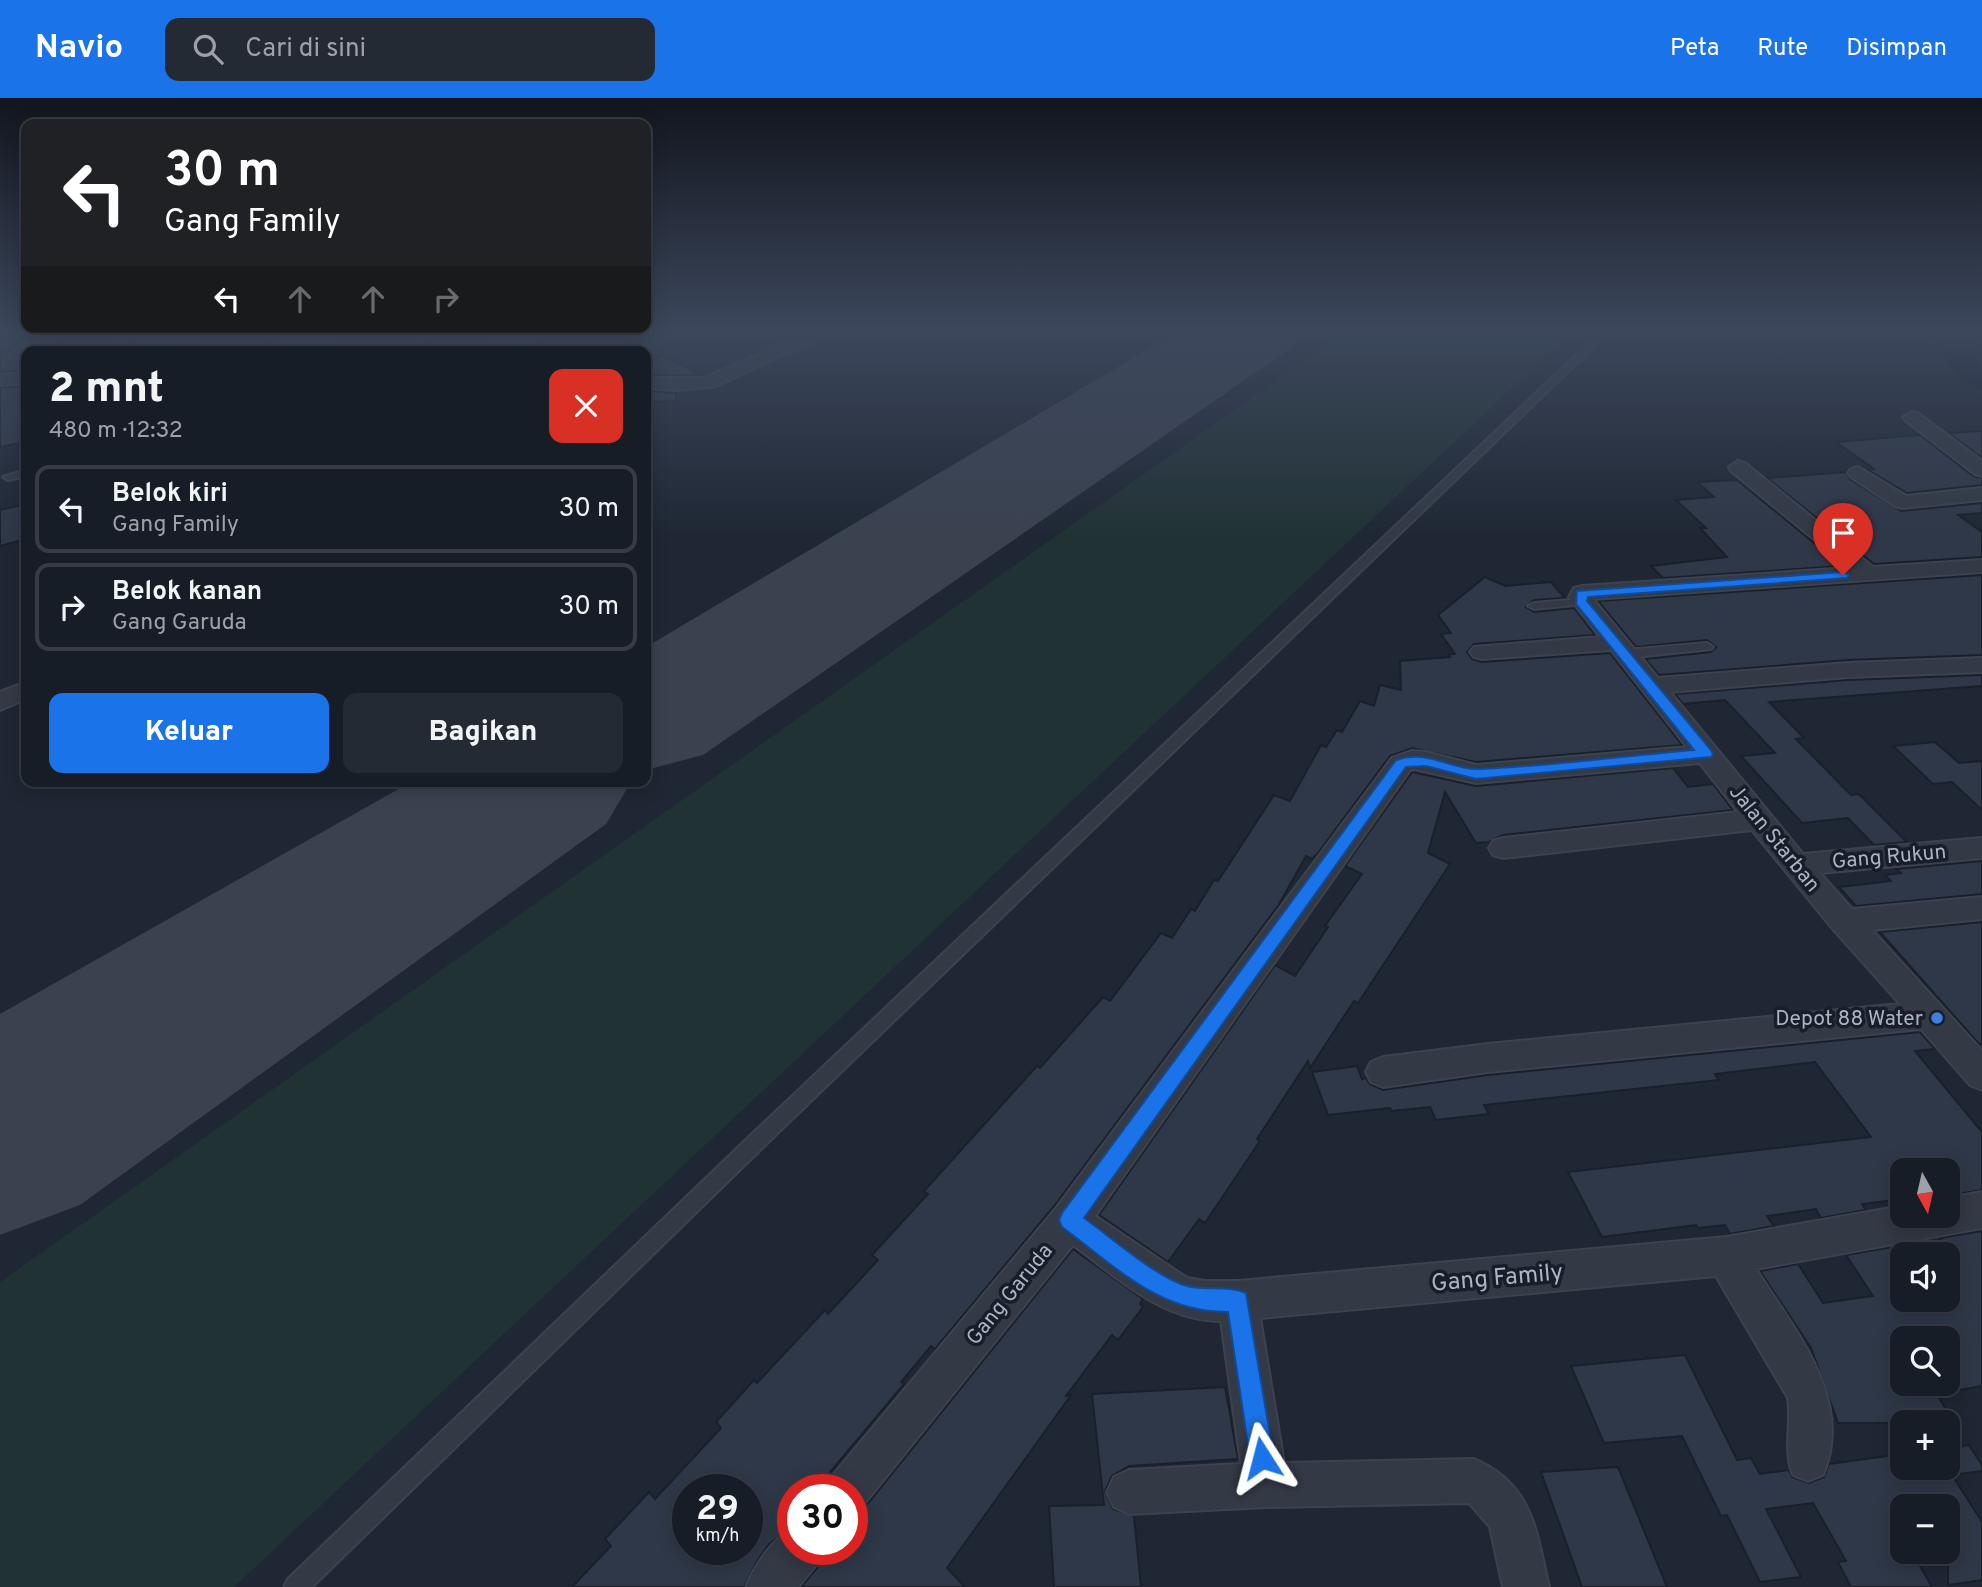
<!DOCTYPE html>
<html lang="id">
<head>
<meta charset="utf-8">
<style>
	body { margin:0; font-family:Overpass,sans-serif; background:#242a33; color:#f1f3f6; height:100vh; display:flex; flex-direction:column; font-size:26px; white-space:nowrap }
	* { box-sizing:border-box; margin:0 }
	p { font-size:23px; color:#9ea2a7 }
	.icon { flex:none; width:38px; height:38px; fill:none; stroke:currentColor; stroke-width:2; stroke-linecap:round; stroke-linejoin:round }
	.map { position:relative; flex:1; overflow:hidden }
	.drawer { position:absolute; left:21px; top:248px; width:630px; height:441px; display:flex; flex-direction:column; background:#171d27; border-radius:14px; box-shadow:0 4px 18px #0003,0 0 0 2px #363b44 }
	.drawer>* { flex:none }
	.hud { position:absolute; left:21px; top:21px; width:630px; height:214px; border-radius:14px; box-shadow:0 4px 18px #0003,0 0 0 2px #363b44; background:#202124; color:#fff; overflow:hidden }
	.needle { width:46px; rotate:172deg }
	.tools { position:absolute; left:1890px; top:1060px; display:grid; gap:14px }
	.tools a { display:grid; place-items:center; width:70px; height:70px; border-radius:14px; background:#171d27; box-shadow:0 4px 18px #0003,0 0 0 2px #363b44; font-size:35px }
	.speed { position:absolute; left:672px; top:1376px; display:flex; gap:14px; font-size:35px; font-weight:700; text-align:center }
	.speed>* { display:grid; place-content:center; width:91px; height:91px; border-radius:50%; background:#171d27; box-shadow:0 4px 18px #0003,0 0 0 2px #363b44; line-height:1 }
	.speed small { font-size:18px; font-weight:400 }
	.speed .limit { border:10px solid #d22; background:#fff; color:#111 }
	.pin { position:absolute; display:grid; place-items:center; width:60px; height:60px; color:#fff; margin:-72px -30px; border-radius:50% 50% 50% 0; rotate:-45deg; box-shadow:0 0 7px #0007 }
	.pin .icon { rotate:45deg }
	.me { position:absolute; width:77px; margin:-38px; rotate:351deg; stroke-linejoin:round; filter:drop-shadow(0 0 5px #0008) }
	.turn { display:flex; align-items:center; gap:24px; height:147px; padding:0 28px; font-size:32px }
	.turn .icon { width:91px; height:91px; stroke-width:2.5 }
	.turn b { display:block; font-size:49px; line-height:60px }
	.lanes { display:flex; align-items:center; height:66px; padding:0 28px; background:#0003; justify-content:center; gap:35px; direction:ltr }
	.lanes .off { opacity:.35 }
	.round { display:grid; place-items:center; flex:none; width:74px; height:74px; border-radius:14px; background:#242a33 }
	.overview { display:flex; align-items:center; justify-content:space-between; height:119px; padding:0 28px }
	h1 { font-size:42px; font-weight:800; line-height:52px }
	.action { display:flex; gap:14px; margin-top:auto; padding:14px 28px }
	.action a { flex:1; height:80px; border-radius:14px; background:#1a73e8; color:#fff; font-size:28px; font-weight:800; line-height:80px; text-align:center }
	.action a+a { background:#242a33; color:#f1f3f6 }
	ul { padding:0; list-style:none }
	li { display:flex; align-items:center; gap:21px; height:88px; margin:0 14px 10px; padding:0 14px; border:4px solid #363b44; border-radius:14px }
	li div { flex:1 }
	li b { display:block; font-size:26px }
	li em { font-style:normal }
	header { display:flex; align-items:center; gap:42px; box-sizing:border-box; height:98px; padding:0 35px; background:#1a73e8; color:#fff }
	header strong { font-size:33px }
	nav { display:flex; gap:38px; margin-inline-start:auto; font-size:24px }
	.search { width:490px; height:63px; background:#242a33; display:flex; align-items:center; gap:18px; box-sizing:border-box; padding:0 24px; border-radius:14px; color:#9ea2a7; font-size:26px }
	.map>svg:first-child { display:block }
	.green { fill:#213235 }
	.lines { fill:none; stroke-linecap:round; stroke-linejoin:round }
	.river { fill:#141e30; fill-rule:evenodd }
	.runway { fill:#3a4250; fill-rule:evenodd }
	.building { fill:#2f3848; stroke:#1a202b; stroke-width:2; fill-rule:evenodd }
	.service-casing { stroke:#3c424e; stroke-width:4 }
	.minor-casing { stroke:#3c424e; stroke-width:4 }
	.service { fill:#333945; fill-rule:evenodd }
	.minor { fill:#333945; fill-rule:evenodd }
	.route { fill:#1a73e8; stroke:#114b97; stroke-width:2 }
	.shop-dot { fill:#3f7fe0; stroke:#181e29; stroke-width:2.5 }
	.labels { text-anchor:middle; stroke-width:7; stroke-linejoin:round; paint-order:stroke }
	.street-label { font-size:21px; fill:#acb3c2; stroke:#181e29 }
	.poi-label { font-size:21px; fill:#acb3c2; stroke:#181e29; text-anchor:end }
	.near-street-label { font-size:24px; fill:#acb3c2; stroke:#181e29 }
</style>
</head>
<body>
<header>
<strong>Navio</strong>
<div class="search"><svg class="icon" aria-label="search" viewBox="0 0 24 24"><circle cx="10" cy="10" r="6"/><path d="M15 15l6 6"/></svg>Cari di sini</div>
<nav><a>Peta</a><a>Rute</a><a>Disimpan</a></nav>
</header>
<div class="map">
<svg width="1982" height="1489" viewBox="0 0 1982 1489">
	<rect width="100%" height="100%" fill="#1f2734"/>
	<path class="green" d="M 1349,231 L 1575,231 L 234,1489 L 0,1489 L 0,1184 Z"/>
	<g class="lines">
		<path class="river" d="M 1930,231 L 1956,231 L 1982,272 L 1982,292 L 1960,283 Z"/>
		<path class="runway" d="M 1182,231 L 1303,231 L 1288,252 L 703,657 L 646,672 L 646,549 Z
			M 411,684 L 631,684 L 606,726 L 80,1107 L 0,1137 L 0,916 Z"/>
	</g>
	<path class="building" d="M 29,231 L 75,231 L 49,254 L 26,254 L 26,273 L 0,274 L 0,254 L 8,252 Z
		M 283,231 L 340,231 L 341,249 L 266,252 Z
		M 515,231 L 545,231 L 534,254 L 503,254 Z
		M 142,232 L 181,232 L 173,254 L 121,254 Z
		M 663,258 L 702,277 L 646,277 L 646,264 Z
		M 26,288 L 26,344 L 0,349 L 0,290 Z
		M 646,293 L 676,295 L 676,303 L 646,304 Z
		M 1982,333 L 1982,360 L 1949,335 Z
		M 1920,337 L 1973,378 L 1982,380 L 1982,387 L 1907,395 L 1868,372 L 1874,371 L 1836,344 Z
		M 1846,374 L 1850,381 L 1901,413 L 1982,405 L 1982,415 L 1958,417 L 1982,434 L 1982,459 L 1874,466 L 1767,380 Z
		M 1737,382 L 1842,468 L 1663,480 L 1651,468 L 1727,459 L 1700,430 L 1706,430 L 1676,402 L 1714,399 L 1697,384 Z
		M 26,406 L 26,441 L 0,448 L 0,412 Z
		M 1982,477 L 1982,557 L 1848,562 L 1659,577 L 1645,561 L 1711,554 L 1716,549 L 1707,542 L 1636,549 L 1598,503 Z
		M 1485,479 L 1505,488 L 1551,484 L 1565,500 L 1534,502 L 1526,509 L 1534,514 L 1574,510 L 1595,537 L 1474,546 L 1467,554 L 1472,561 L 1482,564 L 1610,555 L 1682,647 L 1476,664 L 1412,650 L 1390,658 L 1318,755 L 1312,761 L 1306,758 L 1278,808 L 1055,1107 L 935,1251 L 931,1248 L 901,1284 L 904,1286 L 816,1391 L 793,1391 L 793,1429 L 769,1446 L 757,1463 L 744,1489 L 572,1489 L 611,1448 L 605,1441 L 649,1394 L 655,1401 L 721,1330 L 716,1324 L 754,1282 L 757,1285 L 825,1212 L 828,1216 L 878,1162 L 872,1157 L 928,1096 L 924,1093 L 1037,968 L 1040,970 L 1103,899 L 1110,903 L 1161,835 L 1172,840 L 1191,811 L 1195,813 L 1214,782 L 1218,783 L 1274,697 L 1290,703 L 1321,647 L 1326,649 L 1337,632 L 1342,634 L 1360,603 L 1374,608 L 1380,587 L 1401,592 L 1400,563 L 1450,559 L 1449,556 L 1455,556 L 1441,536 L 1451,535 L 1438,517 ZM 688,1391 L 747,1391 L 747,1451 L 688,1451 Z
		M 1982,577 L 1982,588 L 1769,604 L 1804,640 L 1796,641 L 1851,697 L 1859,696 L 1907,744 L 1874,747 L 1848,720 L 1802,725 L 1741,658 L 1775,655 L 1725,602 L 1683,606 L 1675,596 L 1848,582 Z
		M 1935,644 L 1959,665 L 1982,663 L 1982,712 L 1952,684 L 1933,686 L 1893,648 Z
		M 1673,670 L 1688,689 L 1713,686 L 1733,712 L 1503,737 L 1489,744 L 1476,745 L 1445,694 L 1428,755 L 1450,766 L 1358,905 L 1354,903 L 1310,970 L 1308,963 L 1257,1041 L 1260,1043 L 1205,1125 L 1199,1121 L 1168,1164 L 1099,1117 L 1275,867 L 1295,878 L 1328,829 L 1325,828 L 1362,776 L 1345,768 L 1412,674 L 1476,688 Z
		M 1982,763 L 1982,796 L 1856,808 L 1839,789 L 1891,783 L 1885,777 L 1901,775 L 1896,771 Z
		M 1982,824 L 1982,945 L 1979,946 L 1880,834 Z
		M 1920,934 L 1935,951 L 1915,953 L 1982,1034 L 1982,1092 L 1952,1097 L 1948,1091 L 1948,1073 L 1902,1073 L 1902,1101 L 1862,1106 L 1866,1112 L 1821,1120 L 1816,1111 L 1767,1118 L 1774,1128 L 1730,1136 L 1725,1127 L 1698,1130 L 1696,1127 L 1602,1139 L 1568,1074 L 1871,1039 L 1815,964 L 1715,976 L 1719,982 L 1484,1007 L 1489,1016 L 1436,1022 L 1430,1009 L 1392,1013 L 1390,1010 L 1328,1017 L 1312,974 L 1357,968 L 1362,981 L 1366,980 L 1370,986 L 1383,992 L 1488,977 Z
		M 1982,1133 L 1982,1288 L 1948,1294 L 1948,1241 L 1902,1241 L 1902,1286 L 1930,1286 L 1955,1325 L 1838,1325 L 1811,1250 L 1760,1173 L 1798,1166 L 1823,1205 L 1873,1198 L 1846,1157 L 1892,1149 L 1902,1163 L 1902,1209 L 1948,1202 L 1948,1150 L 1940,1140 Z
		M 1073,1151 L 1143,1201 L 1140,1206 L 1143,1209 L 1118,1242 L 1112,1237 L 1066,1298 L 1071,1297 L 947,1470 L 965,1489 L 801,1489 L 818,1469 L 826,1451 L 852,1451 L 852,1413 L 866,1408 Z
		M 1685,1257 L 1737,1362 L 1751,1360 L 1760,1376 L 1789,1372 L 1792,1379 L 1809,1385 L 1824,1379 L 1829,1366 L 1902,1356 L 1902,1370 L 1948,1370 L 1948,1350 L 1969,1347 L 1982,1367 L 1982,1373 L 1952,1377 L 1982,1424 L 1982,1482 L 1948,1487 L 1948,1409 L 1902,1409 L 1902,1454 L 1912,1454 L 1932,1489 L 1851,1489 L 1838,1464 L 1846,1463 L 1813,1405 L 1766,1411 L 1801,1479 L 1760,1484 L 1727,1417 L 1721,1418 L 1682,1338 L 1604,1345 L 1571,1268 Z
		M 1225,1289 L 1238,1361 L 1129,1368 L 1112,1378 L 1105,1393 L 1113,1411 L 1134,1418 L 1141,1489 L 1054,1489 L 1049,1408 L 1104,1407 L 1092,1296 Z
		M 1618,1369 L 1667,1489 L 1582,1489 L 1541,1374 Z"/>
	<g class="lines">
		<g class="service-casing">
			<path id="service" d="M 429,231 L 437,231 L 412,254 L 403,254 Z
				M 1604,231 L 1612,231 L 761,1051 L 312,1489 L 284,1489 L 288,1481 L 749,1039 Z
				M 258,248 L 264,248 L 263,254 L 255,254 Z
				M 26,372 L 26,378 L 8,382 L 3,379 Z
				M 1581,501 L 1585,502 L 1585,506 L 1534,511 L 1528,508 L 1534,505 Z
				M 1707,545 L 1713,549 L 1711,551 L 1626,560 L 1620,556 L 1626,552 Z"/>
		</g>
		<g class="minor-casing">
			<path id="minor" d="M 9,231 L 26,231 L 6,250 L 0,252 L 0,239 Z
				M 123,231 L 140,231 L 117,254 L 100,254 Z
				M 184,231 L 200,231 L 191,254 L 175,254 Z
				M 496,231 L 512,231 L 500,254 L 484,254 Z
				M 818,231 L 839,231 L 713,289 L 676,292 L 646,290 L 646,280 L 704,280 Z
				M 26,275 L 26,285 L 0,287 L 0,277 Z
				M 1912,314 L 1918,315 L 1982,363 L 1982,378 L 1975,376 L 1906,323 L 1903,319 Z
				M 1738,363 L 1745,365 L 1873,469 L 1982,462 L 1982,474 L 1593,501 L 1658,580 L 1848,565 L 1982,560 L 1982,574 L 1848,579 L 1670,594 L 1803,756 L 1982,740 L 1982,760 L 1820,775 L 1852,811 L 1982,799 L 1982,821 L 1872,832 L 1982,953 L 1982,992 L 1970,987 L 1921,931 L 1488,974 L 1383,989 L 1371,984 L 1366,974 L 1371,964 L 1383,959 L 1488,946 L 1900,906 L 1833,831 L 1752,732 L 1503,760 L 1493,757 L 1489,750 L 1493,743 L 1503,740 L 1738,714 L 1700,665 L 1476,685 L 1414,671 L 1410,672 L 1095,1118 L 1187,1180 L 1205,1183 L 1238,1183 L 1726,1139 L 1902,1108 L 1902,1118 L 1948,1118 L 1948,1100 L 1982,1094 L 1982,1130 L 1756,1171 C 1794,1232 1855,1301 1823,1377 L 1808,1383 L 1793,1377 C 1783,1352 1792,1326 1788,1300 L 1716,1178 L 1260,1220 L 1284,1365 L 1474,1361 C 1533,1386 1536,1433 1549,1489 L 1503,1489 L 1490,1429 L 1469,1405 L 1266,1409 L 1129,1416 L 1114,1409 L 1107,1394 L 1114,1379 L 1129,1372 L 1241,1366 L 1221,1223 C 1162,1223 1118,1180 1073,1147 L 864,1406 L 852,1411 L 852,1391 L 827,1391 L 834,1376 L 1057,1109 L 1392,660 L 1412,653 L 1426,654 L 1476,667 L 1687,649 L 1611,552 L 1482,561 L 1474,559 L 1470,554 L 1474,549 L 1600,539 L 1569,499 L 1574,490 L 1582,488 L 1849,470 L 1731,373 L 1729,369 Z
				M 1858,369 L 1906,398 L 1982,390 L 1982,402 L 1902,410 L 1895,408 L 1851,379 L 1848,375 L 1851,371 Z
				M 26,584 L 26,601 L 0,612 L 0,594 Z
				M 793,1431 L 793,1451 L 823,1451 L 816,1467 L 798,1489 L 746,1489 C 754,1469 772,1440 793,1431 Z"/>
		</g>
		<use href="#service" class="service"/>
		<use href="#minor" class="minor"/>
	</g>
	<linearGradient id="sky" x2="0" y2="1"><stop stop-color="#11151d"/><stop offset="0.53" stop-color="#3c475c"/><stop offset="1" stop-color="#3c475c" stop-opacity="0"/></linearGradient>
	<rect width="1982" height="439" fill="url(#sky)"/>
	<path class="route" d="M 1843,474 L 1849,477 L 1847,480 L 1588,499 L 1587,503 L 1711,652 L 1713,656 L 1711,659 L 1476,681 L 1426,668 L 1406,669 L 1084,1120 C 1111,1139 1157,1180 1187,1188 C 1206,1193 1228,1187 1246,1195 L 1274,1360 L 1271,1369 L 1262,1372 L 1253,1369 L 1250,1360 L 1228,1214 C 1159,1215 1115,1168 1062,1129 L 1059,1122 L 1062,1115 L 1396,662 C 1430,651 1449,672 1480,671 C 1551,668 1623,658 1694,652 L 1576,506 L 1577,493 Z"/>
	<circle class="shop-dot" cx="1937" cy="920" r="7"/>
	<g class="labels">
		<g class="street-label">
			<text transform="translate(1775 740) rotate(51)" y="7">Jalan Starban</text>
			<text transform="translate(1889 758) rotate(-5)" y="7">Gang Rukun</text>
			<text transform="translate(1009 1196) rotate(-51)" y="7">Gang Garuda</text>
		</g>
		<g class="poi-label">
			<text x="1923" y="927">Depot 88 Water</text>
		</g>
		<g class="near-street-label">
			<text transform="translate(1497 1179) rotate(-5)" y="8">Gang Family</text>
		</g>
	</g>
</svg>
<div class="tools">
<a><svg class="needle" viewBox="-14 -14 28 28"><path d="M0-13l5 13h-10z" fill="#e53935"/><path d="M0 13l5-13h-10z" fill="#9ea2a7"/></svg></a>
<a><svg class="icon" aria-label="sound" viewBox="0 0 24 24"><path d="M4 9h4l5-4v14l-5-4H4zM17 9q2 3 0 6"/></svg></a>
<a><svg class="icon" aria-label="search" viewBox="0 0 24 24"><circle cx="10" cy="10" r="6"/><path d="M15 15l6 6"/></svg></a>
<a>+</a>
<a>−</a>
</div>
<div class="speed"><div>29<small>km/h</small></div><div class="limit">30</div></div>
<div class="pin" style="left:1843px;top:477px;background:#d93025"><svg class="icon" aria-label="arrive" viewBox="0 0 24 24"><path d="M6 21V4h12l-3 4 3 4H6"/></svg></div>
<svg class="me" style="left:1262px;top:1360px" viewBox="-20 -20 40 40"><path d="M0-17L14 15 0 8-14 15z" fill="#1a73e8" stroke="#fff" stroke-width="4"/></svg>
<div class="hud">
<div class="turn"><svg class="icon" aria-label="left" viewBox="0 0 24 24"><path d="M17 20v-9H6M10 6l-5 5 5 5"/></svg><div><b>30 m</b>Gang Family</div></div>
<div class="lanes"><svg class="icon" aria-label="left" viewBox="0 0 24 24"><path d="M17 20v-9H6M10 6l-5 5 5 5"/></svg><svg class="icon off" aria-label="ahead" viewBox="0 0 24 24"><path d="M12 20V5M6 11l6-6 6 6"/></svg><svg class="icon off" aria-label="ahead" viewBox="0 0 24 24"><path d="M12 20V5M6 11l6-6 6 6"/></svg><svg class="icon off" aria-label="right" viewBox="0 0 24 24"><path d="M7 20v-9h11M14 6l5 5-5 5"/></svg></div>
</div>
<section class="drawer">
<div class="overview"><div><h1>2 mnt</h1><p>480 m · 12:32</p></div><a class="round" style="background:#d93025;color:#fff"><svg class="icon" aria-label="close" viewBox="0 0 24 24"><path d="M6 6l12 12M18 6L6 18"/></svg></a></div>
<ul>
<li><svg class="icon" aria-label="left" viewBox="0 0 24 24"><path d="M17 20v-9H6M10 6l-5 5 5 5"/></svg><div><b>Belok kiri</b><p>Gang Family</p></div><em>30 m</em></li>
<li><svg class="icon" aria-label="right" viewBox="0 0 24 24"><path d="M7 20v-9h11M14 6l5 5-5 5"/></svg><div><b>Belok kanan</b><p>Gang Garuda</p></div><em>30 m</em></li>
</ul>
<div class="action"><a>Keluar</a><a>Bagikan</a></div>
</section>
</div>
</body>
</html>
